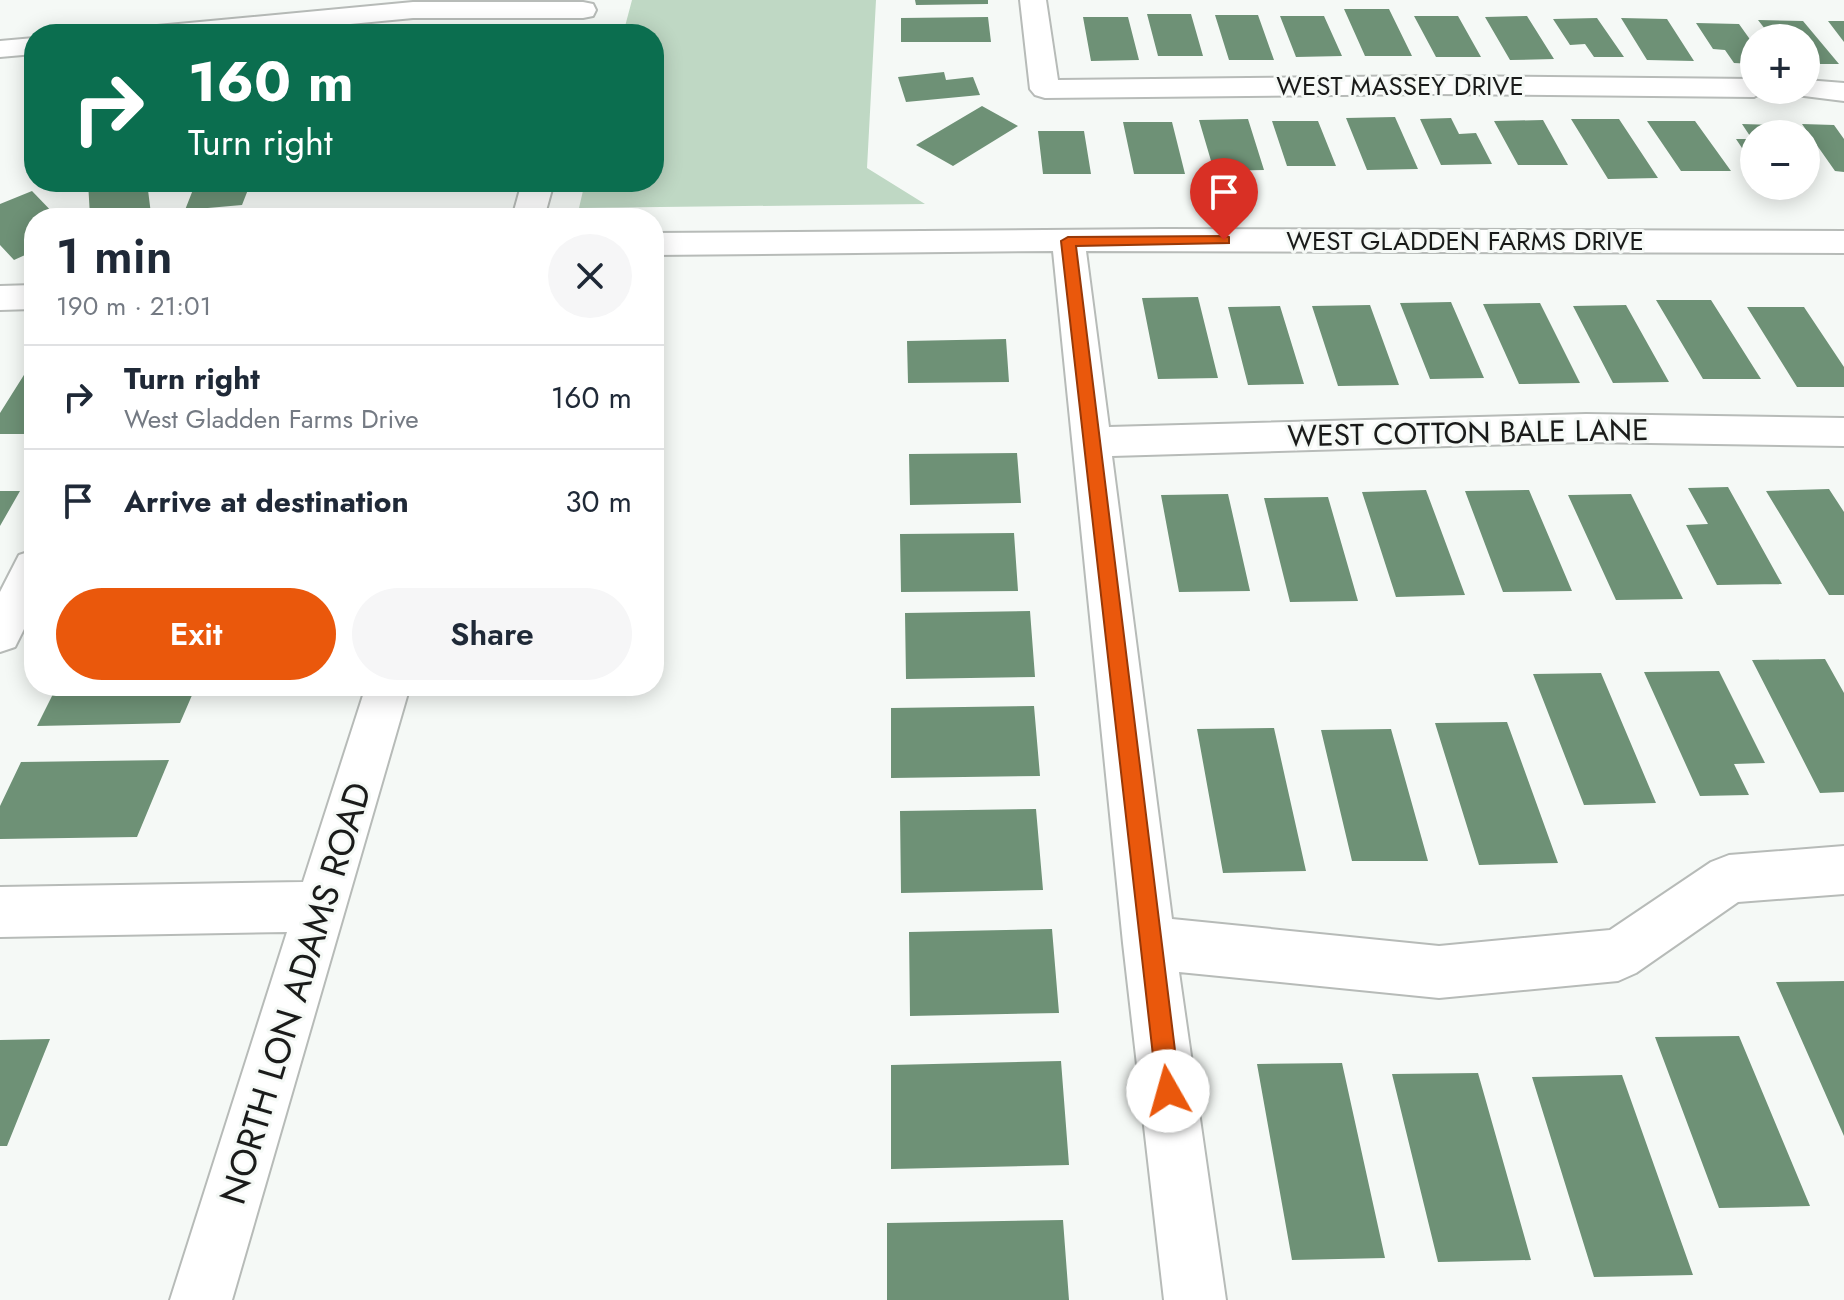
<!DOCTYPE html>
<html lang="en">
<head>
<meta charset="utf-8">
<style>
	body { margin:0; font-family:Jost,sans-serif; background:#f6f6f7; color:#1f2937; height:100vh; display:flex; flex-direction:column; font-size:30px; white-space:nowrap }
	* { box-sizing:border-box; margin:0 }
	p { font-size:26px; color:#747a83 }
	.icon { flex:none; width:44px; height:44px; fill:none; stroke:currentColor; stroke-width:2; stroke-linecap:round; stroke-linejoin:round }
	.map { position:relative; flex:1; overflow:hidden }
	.side { position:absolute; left:24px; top:208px; width:640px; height:488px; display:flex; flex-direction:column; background:#fff; border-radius:32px; box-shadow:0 4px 20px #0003 }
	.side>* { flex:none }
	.top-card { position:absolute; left:24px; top:24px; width:640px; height:168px; border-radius:32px; box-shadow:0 4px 20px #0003; background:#0b6e4f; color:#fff; overflow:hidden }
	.fabs { position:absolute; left:1740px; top:24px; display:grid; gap:16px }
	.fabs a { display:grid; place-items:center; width:80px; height:80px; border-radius:50%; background:#fff; box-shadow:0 4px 20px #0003; font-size:40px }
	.pin { position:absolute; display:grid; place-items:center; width:68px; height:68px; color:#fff; margin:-82px -34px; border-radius:50% 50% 50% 0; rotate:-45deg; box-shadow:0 0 8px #0007 }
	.pin .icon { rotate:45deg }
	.me { position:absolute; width:88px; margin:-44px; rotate:353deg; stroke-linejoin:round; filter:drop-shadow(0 0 6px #0008) }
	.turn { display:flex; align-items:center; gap:28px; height:168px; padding:0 32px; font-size:36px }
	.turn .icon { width:104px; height:104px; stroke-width:2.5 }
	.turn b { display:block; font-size:56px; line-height:68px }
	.round { display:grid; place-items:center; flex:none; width:84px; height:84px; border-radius:42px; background:#f6f6f7 }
	.overview { display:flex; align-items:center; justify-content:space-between; height:136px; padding:0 32px }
	h1 { font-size:48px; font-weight:600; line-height:60px }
	.cta { display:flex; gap:16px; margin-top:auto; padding:16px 32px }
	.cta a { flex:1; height:92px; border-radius:48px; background:#ea580c; color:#fff; font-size:32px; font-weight:600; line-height:92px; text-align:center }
	.cta a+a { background:#f6f6f7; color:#1f2937 }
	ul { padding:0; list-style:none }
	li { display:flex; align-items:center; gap:24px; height:104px; padding:0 32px; border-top:2px solid #e0e1e3 }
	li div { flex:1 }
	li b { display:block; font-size:30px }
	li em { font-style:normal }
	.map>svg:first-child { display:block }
	.green { fill:#bfd8c4 }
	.building { fill:#6e9176 }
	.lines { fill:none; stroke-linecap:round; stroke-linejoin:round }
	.minor-casing { stroke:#b7bbb8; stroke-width:4 }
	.minor { fill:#fff; fill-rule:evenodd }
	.route { fill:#ea580c; stroke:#983908; stroke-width:2 }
	.labels { text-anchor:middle; stroke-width:6; stroke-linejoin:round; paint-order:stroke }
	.far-street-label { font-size:26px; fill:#1a1b1a; stroke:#f5f9f6 }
	.street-label { font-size:30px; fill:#1a1b1a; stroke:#f5f9f6 }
	.near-street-label { font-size:36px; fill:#1a1b1a; stroke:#f5f9f6 }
</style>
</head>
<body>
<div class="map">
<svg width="1844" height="1300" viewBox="0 0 1844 1300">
	<rect width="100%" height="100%" fill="#f5f9f6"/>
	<path class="green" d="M 632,0 L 876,0 L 867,168 L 925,204 L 579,208 L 585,182 L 654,182 L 654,34 L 623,34 Z"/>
	<path class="building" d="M 915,0 L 988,0 L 988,4 L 916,5 Z
		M 1344,9 L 1389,9 L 1412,56 L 1365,56 Z
		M 1147,14 L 1191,14 L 1203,56 L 1158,56 Z
		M 1215,15 L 1258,15 L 1274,60 L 1229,60 Z
		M 1280,16 L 1324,16 L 1342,56 L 1296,57 Z
		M 1414,16 L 1458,16 L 1481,57 L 1436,57 Z
		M 1527,16 L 1554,59 L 1510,60 L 1485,17 Z
		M 988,17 L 991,42 L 901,42 L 901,18 Z
		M 1083,17 L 1128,17 L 1139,60 L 1091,61 Z
		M 1597,18 L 1624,57 L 1594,57 L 1585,44 L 1570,45 L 1553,19 Z
		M 1621,18 L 1667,19 L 1694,61 L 1647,60 Z
		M 1758,20 L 1803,21 L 1839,64 L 1806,64 L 1806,38 L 1772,38 Z
		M 1828,21 L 1844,21 L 1844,42 Z
		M 1696,23 L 1739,24 L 1754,45 L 1754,64 L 1734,63 L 1725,50 L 1713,49 Z
		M 944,72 L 946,80 L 973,77 L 980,95 L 906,102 L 898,77 Z
		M 982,106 L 1018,126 L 953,166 L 916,145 Z
		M 1395,117 L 1418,169 L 1367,170 L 1346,118 Z
		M 1451,118 L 1459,134 L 1476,133 L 1492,164 L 1441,165 L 1420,119 Z
		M 1248,119 L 1264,170 L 1214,171 L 1199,120 Z
		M 1571,119 L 1619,119 L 1658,178 L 1608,179 Z
		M 1543,120 L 1568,165 L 1518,165 L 1494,121 Z
		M 1272,121 L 1318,121 L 1336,166 L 1287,166 Z
		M 1647,121 L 1695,121 L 1731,171 L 1681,171 Z
		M 1123,122 L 1172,122 L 1185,174 L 1134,174 Z
		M 1742,124 L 1775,125 L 1782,134 L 1754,134 L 1754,166 L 1736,139 L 1752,139 Z
		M 1802,124 L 1834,125 L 1844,139 L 1844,172 L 1835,171 Z
		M 1038,131 L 1084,131 L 1091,174 L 1043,174 Z
		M 88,182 L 147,182 L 151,214 L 134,218 L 108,218 L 107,212 L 90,216 Z
		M 196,182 L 251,182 L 242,205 L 185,210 Z
		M 32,191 L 58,218 L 34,218 L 34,251 L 14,260 L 0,245 L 0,204 Z
		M 1198,297 L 1218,378 L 1158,379 L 1142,298 Z
		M 1656,300 L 1711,300 L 1761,379 L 1703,379 Z
		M 1451,302 L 1484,378 L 1430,379 L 1400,303 Z
		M 1540,303 L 1580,383 L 1519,384 L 1483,304 Z
		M 1370,305 L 1399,385 L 1338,386 L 1312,306 Z
		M 1626,305 L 1669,382 L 1613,383 L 1573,306 Z
		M 1280,306 L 1304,384 L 1248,385 L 1228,307 Z
		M 1747,307 L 1804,307 L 1844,367 L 1844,387 L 1797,387 Z
		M 1006,339 L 1009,382 L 908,383 L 907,341 Z
		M 34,359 L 34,434 L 0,434 L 0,413 Z
		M 1017,453 L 1021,503 L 910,505 L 909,454 Z
		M 1728,487 L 1782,584 L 1717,585 L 1686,525 L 1708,524 L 1688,488 Z
		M 1829,489 L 1844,512 L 1844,595 L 1829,595 L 1766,491 Z
		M 1426,490 L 1465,595 L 1396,597 L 1362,492 Z
		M 1529,490 L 1572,591 L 1503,592 L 1465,491 Z
		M 0,491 L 20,491 L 0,526 Z
		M 1228,494 L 1250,591 L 1179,592 L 1161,495 Z
		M 1631,494 L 1683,599 L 1616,600 L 1568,495 Z
		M 1328,497 L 1358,601 L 1290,602 L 1264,498 Z
		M 1014,533 L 1018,591 L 901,592 L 900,534 Z
		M 1030,611 L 1035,677 L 906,679 L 905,613 Z
		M 1825,659 L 1844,693 L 1844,792 L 1820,793 L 1752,660 Z
		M 1719,671 L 1765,763 L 1734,764 L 1749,795 L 1700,796 L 1644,672 Z
		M 1601,673 L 1656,803 L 1584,805 L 1533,674 Z
		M 57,686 L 196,686 L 180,723 L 37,726 Z
		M 1034,706 L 1040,776 L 891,778 L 891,708 Z
		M 1507,722 L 1558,863 L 1479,865 L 1435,723 Z
		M 1274,728 L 1306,871 L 1223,873 L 1197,729 Z
		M 1391,729 L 1428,861 L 1352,861 L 1321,730 Z
		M 169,760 L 137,837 L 0,839 L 0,806 L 21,762 Z
		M 1036,809 L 1043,890 L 901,893 L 900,811 Z
		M 1052,929 L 1059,1013 L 910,1016 L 909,932 Z
		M 1844,981 L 1844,1136 L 1776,982 Z
		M 1739,1036 L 1810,1206 L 1719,1208 L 1655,1037 Z
		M 50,1039 L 7,1146 L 0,1146 L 0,1040 Z
		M 1061,1061 L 1069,1165 L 891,1169 L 891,1065 Z
		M 1342,1063 L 1385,1258 L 1292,1260 L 1257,1064 Z
		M 1478,1073 L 1531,1260 L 1438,1262 L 1392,1074 Z
		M 1622,1075 L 1693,1275 L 1594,1277 L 1532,1077 Z
		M 1063,1220 L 1069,1300 L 887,1300 L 887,1223 Z"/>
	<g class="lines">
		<g class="minor-casing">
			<path id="minor" d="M 1020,0 L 1046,0 L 1058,80 L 1434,76 L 1754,79 L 1754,90 L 1767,90 L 1754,97 L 1434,94 L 1045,98 L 1035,95 L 1030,89 Z
				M 413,2 L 583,2 L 593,4 L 596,10 L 593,16 L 583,18 L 413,18 L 245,34 L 143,34 L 147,28 L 157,26 Z
				M 34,38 L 34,54 L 0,57 L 0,41 Z
				M 1806,80 L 1844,83 L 1844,101 L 1796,95 L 1792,90 L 1806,90 Z
				M 522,182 L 554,182 L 544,218 L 512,218 Z
				M 1162,229 L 1844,231 L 1844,253 L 1086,251 L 1109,427 L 1586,414 L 1844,418 L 1844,446 L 1586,442 L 1112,456 L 1172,919 L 1439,946 L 1610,930 L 1711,862 L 1729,855 L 1844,846 L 1844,894 L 1738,902 L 1636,973 L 1618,981 L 1439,998 L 1179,972 L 1226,1300 L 1164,1300 L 1123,943 L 1053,251 L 654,255 L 654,233 Z
				M 34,285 L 34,309 L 0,310 L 0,286 Z
				M 34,550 L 34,609 L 15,647 L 0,652 L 0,592 L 19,555 Z
				M 366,686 L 410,686 L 232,1300 L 170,1300 L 287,932 L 0,937 L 0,887 L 303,882 Z"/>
		</g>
		<use href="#minor" class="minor"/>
	</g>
	<path class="route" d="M 1224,236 L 1229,237 L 1229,243 L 1076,246 L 1180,1091 L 1176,1100 L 1168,1103 L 1160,1100 L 1157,1091 L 1061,241 L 1068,237 Z"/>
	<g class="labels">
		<g class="far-street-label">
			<text x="1400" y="95">WEST MASSEY DRIVE</text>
			<text x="1465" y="250">WEST GLADDEN FARMS DRIVE</text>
		</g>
		<g class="street-label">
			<text transform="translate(1468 433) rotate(-1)" y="10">WEST COTTON BALE LANE</text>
		</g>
		<g class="near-street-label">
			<text transform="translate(295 993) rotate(-73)" y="13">NORTH LON ADAMS ROAD</text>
		</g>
	</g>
</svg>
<div class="fabs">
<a>+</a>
<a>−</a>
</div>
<div class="pin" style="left:1224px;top:240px;background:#d93025"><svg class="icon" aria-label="arrive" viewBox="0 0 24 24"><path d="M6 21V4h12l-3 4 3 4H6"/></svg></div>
<svg class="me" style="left:1168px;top:1091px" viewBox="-20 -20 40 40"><circle r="19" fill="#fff"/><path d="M0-13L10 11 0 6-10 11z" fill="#ea580c"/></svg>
<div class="top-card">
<div class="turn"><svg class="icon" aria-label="right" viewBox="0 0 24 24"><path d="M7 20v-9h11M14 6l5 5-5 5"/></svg><div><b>160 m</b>Turn right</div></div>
</div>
<section class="side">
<div class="overview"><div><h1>1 min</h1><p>190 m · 21:01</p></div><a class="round"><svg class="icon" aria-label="close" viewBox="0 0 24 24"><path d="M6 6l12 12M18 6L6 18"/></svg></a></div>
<ul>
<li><svg class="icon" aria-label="right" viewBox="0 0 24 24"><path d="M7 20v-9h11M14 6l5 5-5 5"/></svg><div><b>Turn right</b><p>West Gladden Farms Drive</p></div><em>160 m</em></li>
<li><svg class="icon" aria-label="arrive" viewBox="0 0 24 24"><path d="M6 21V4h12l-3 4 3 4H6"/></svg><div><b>Arrive at destination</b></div><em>30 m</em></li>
</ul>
<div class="cta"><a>Exit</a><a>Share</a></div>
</section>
</div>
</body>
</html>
